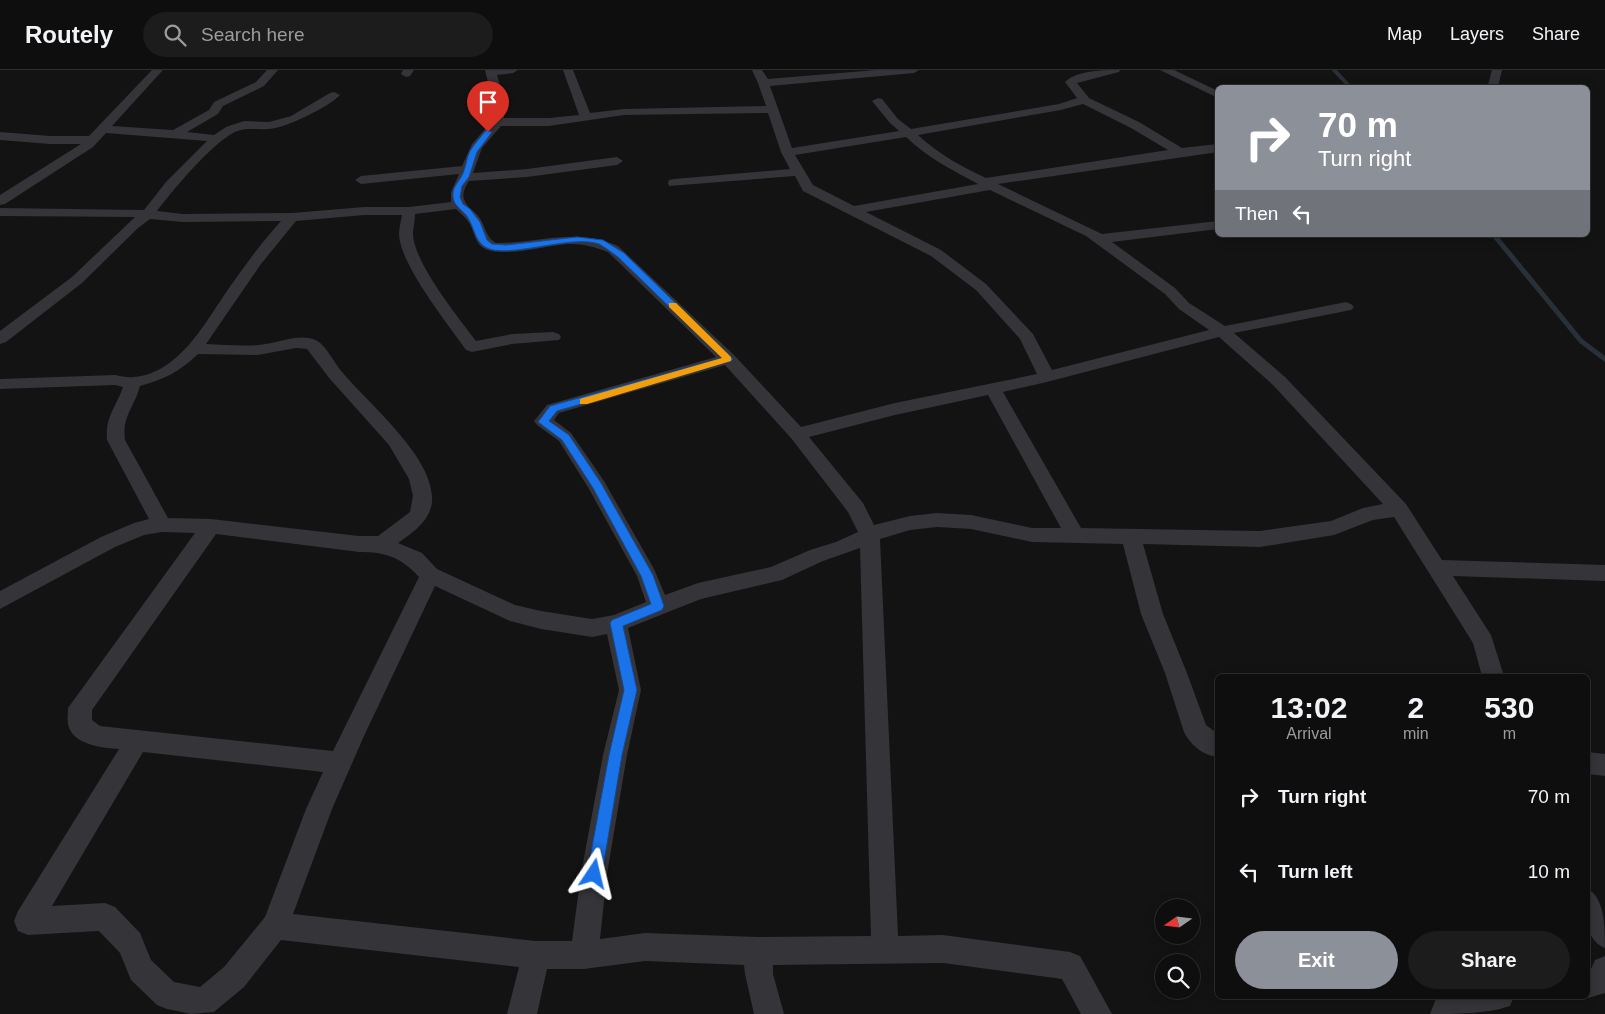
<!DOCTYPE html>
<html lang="en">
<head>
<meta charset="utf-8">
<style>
	body { margin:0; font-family:Helvetica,sans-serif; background:#1c1c1d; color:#f1f3f6; height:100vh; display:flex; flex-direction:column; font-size:19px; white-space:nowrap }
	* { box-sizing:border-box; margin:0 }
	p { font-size:16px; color:#9b9c9e }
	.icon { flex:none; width:28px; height:28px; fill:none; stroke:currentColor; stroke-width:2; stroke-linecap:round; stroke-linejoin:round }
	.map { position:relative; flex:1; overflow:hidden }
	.panel { position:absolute; left:1215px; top:604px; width:375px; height:325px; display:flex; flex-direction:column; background:#0e0e0f; border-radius:8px; box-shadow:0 2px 12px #0003,0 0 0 1px #2e2e2f }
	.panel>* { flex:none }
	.top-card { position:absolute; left:1215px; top:15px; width:375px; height:152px; border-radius:8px; box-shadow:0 2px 12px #0003,0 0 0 1px #2e2e2f; background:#8c9099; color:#fff; overflow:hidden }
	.needle { width:32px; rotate:256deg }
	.fabs { position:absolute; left:1155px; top:829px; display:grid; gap:10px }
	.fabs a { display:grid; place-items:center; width:45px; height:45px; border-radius:50%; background:#0e0e0f; box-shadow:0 2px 12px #0003,0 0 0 1px #2e2e2f; font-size:25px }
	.pin { position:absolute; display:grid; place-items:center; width:42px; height:42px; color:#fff; margin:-51px -21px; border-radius:50% 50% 50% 0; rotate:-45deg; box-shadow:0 0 5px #0007 }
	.pin .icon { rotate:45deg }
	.me { position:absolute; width:55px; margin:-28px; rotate:10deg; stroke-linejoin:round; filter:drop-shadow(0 0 4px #0008) }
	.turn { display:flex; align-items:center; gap:18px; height:105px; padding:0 20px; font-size:22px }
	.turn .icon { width:65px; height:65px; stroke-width:2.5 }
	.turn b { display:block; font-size:35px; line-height:42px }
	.then { display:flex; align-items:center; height:48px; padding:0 20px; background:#0003; gap:10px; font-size:19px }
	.eta { display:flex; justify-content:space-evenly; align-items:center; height:85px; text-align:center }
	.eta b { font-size:30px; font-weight:700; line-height:35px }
	.action { display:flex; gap:10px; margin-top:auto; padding:10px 20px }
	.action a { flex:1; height:58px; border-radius:30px; background:#8c9099; color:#fff; font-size:20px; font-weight:700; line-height:58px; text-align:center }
	.action a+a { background:#1c1c1d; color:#f1f3f6 }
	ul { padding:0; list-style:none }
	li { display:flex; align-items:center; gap:15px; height:75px; padding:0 20px }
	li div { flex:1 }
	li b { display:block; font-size:19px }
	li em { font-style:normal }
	header { display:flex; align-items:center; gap:30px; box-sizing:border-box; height:70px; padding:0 25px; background:#0e0e0f; border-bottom:1px solid #2e2e2f }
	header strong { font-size:24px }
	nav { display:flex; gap:28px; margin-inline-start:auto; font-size:18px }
	.search { width:350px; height:45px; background:#1c1c1d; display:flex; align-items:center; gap:12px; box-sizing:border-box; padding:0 18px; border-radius:28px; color:#9b9c9e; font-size:19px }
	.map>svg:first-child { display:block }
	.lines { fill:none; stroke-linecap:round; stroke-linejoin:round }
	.stream-far1 { stroke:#2a3037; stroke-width:4 }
	.stream { stroke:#2a3037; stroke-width:5 }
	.minor { fill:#343439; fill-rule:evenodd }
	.route { fill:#1a73e8; stroke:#114b97 }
	.slow { fill:#f59e0b }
</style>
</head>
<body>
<header>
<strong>Routely</strong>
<div class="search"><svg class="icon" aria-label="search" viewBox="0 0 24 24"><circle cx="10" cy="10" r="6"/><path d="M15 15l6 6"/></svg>Search here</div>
<nav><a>Map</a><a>Layers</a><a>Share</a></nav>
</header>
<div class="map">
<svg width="1605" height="944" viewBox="0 0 1605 944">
	<rect width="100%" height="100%" fill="#131314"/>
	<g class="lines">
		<path class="stream-far1" d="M 1334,0 L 1351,18"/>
		<path class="stream" d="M 1494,165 L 1581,271 L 1605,289"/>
		<path class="minor" d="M 152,0 L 163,0 L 112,56 L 173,60 L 209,40 L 214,32 L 256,12 L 267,0 L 278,0 L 264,16 L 223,36 L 218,44 L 187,62 L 214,65 L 226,57 L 244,51 L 269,52 L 291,46 L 330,23 L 334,22 L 340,25 C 329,37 284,59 268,59 C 256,60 246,57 235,62 C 211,74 174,119 157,141 L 183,144 L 292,143 L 364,137 L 409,137 L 451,132 L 451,122 L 459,104 L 361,114 L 355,110 L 361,106 L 462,96 L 472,74 L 492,51 L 491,25 L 485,0 L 518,0 L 513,3 L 497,5 L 503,25 L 504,48 L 549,48 L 579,45 L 563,0 L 573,0 L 590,43 L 624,39 L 766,36 L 758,13 L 752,0 L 762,0 L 768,9 L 876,0 L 919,0 L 914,3 L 770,16 L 792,78 L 899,61 L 890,53 L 872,31 L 878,28 L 882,29 L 898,49 L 911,59 L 1059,34 L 1077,28 L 1065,12 C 1077,0 1104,0 1120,0 L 1119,2 L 1077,13 L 1089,28 L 1139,52 L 1182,78 L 1218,74 L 1218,82 L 998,114 L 1102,164 L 1218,151 L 1218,159 L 1112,172 L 1175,218 L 1189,233 L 1225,256 L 1346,232 L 1351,234 L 1354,237 L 1351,240 L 1234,263 L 1285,307 L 1406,434 L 1442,490 L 1605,495 L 1605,511 L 1453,506 L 1491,565 L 1504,606 L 1482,606 L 1473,573 L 1394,447 L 1373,450 L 1334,465 L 1260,477 L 1143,474 L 1163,544 L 1187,603 L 1206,655 L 1218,664 L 1218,686 C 1205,688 1189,673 1184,662 L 1165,603 L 1141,544 L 1123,474 L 1032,472 L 971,459 L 937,457 L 910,460 L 880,469 L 898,866 L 943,865 L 1070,882 L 1080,886 L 1112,944 L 1081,944 L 1062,909 L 943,893 L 773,895 L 773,904 L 784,944 L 754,944 L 745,904 L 744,895 L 645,891 L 584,899 L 547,899 L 537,944 L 507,944 L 519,897 L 281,870 L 244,917 L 214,942 L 191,944 L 167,939 L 157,935 L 131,910 L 120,883 L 99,861 L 28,865 L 18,861 L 14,851 L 18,841 L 119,679 C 103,678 72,675 68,654 C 67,649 68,643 68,638 L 195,463 L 162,462 L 144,465 L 115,477 L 0,539 L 0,521 L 101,467 L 134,453 L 149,449 L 107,370 C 105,346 116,338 123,317 L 115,315 L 0,319 L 0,309 L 115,305 C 121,306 128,308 134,307 C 180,303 206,251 229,218 C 245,195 262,172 281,151 L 183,152 L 150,149 L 138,158 L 82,213 L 6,272 L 0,274 L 0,261 L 72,207 L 135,147 L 0,146 L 0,138 L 144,140 L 166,112 L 207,71 L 106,63 L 93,77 L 5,134 L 0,135 L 0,125 L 81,74 L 50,74 L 0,70 L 0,62 L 50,66 L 89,66 ZM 1083,34 L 1131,58 L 1168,80 L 986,108 C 961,96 938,84 918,65 L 1061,40 ZM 768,43 L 781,82 L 790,99 L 674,109 L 669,110 L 668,113 L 669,116 L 795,106 L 803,121 L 931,186 L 976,220 L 1020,269 L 1037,304 L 895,333 L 801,357 L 734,285 L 618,176 C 574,157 541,173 496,173 C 486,168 485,155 479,147 C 475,141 466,137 464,129 C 462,122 466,116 469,111 L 527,107 L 617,95 L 623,91 L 617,87 L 527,99 L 473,103 L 482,78 L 501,56 L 549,56 L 624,45 ZM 906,67 C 928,88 952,100 978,114 L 854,136 L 813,115 L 795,85 ZM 990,120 L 1086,166 L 1165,224 L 1179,239 L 1209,260 L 1052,300 L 1033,264 L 986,214 L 941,180 L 866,142 ZM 456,139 C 460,143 464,146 467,150 C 474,158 474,171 482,177 C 501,190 549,174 571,174 C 584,174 595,177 608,182 L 716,287 L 547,335 L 534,351 L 537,355 L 559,371 L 589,419 L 637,506 L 646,532 L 614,545 L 592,549 L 541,541 L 515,535 L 437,499 L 422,483 L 398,473 C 414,462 434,448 432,426 C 430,384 368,333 342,302 C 335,294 328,279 319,272 C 302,261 277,274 259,275 C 241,276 224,275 206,274 L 261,194 L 296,151 L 364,145 L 402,145 C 401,151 399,158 399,164 C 400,195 448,254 466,280 L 472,282 L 512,274 L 559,270 L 561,267 L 559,264 L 553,262 L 512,264 L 476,271 C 458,247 414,193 413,164 C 413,158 415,151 415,144 ZM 1219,267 L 1273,315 L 1383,434 L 1363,438 L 1331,451 L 1260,461 L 1081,458 L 1003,322 L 1047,312 ZM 296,278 L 307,279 L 330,309 L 389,375 L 409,409 L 413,426 L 410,442 L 378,466 L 359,466 L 211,449 L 168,448 L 125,370 C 122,346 134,338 140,316 C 163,310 181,301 198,284 L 258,285 ZM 725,295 L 791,368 L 848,442 L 858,462 L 836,472 L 810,480 L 771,497 L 698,513 L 665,525 L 654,499 L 604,411 L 571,363 L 554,350 L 559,343 ZM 988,325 L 1061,458 L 1032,458 L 971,445 L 937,443 L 910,446 L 874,455 L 863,433 L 809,367 L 895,345 ZM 216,464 L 359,482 C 385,482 401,487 419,507 L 333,681 L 100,656 L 92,650 L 92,640 ZM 860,478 L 871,866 L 758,867 L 645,863 L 600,869 L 607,804 L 627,685 L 641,620 L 628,558 L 701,529 L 782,510 L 823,491 ZM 435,516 L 510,551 L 541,559 L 592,567 L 607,564 L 619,620 L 603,685 L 581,804 L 572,871 L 536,871 L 293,844 L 332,739 L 364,666 ZM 143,682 L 323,702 L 306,739 L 265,847 L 224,897 L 200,917 L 174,912 L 151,890 L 140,863 L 115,837 L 105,833 L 52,836 Z
			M 403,0 L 414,0 L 410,6 L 406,7 L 401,4 Z
			M 1160,0 L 1174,0 L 1218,21 L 1218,28 Z
			M 1492,0 L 1502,0 L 1498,17 L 1490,17 L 1488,15 Z
			M 1588,682 L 1605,684 L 1605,706 L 1588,704 Z
			M 1588,819 C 1605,829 1605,857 1605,878 C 1583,869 1585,840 1588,819 Z
			M 1605,886 L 1605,923 L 1588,928 L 1583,926 L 1588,926 L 1588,900 L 1591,899 L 1595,890 Z
			M 1437,926 L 1514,926 L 1510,936 C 1486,944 1457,944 1430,944 Z"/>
	</g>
	<path class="route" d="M 486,60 L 492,62 L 477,82 L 469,107 L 462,116 L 460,127 L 463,134 L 470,139 L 480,152 L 487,170 L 492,174 L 506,175 L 577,167 L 603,170 L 624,183 L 733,289 L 731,291 L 557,341 L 549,351 L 569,365 L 601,413 L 653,505 L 664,536 L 662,540 L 623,556 L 637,620 L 622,685 L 602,804 L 599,810 L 594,812 L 589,810 L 587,804 L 609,685 L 624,620 L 610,553 L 612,550 L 651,534 L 641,506 L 593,418 L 562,370 L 538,352 L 550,336 L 722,288 L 618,187 C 612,183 605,177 599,174 C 572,164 506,190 485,177 C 474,170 474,155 466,145 C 461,139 454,136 453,127 C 452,118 457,114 461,107 C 466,99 466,89 470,81 C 474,74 481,67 486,60 Z"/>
	<path class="slow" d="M 669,233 L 676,233 L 731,287 L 731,291 L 587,334 L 580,334 L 580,329 L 722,288 L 669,237 Z"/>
</svg>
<div class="fabs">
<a><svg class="needle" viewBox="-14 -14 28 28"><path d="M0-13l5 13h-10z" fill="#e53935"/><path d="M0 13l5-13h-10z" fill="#9b9c9e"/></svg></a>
<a><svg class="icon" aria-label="search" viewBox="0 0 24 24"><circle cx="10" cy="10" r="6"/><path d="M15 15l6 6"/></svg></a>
</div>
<div class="pin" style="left:488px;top:62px;background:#d93025"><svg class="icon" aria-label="arrive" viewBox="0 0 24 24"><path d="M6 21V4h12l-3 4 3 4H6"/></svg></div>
<svg class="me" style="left:594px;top:804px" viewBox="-20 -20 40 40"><path d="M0-17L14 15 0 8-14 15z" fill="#1a73e8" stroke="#fff" stroke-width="4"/></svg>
<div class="top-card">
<div class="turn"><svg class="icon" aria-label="right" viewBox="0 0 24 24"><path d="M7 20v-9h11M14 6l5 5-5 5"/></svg><div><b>70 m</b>Turn right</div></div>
<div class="then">Then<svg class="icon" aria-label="left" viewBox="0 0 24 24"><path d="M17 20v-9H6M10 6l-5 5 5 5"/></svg></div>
</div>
<section class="panel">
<div class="eta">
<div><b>13:02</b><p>Arrival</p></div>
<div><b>2</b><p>min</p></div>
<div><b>530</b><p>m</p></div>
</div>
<ul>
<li><svg class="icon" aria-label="right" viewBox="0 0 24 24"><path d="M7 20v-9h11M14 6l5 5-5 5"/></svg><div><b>Turn right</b></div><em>70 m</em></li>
<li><svg class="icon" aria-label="left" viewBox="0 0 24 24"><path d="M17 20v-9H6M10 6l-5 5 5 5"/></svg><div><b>Turn left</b></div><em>10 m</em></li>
</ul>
<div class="action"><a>Exit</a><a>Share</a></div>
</section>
</div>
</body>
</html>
